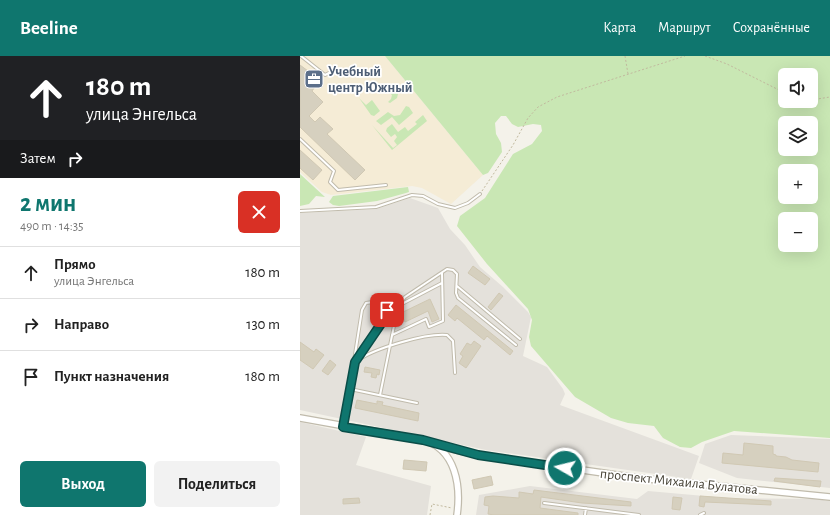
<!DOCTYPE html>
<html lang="ru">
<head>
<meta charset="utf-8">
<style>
	body { margin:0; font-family:"Alegreya Sans",sans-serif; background:#f2f2f2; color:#222; height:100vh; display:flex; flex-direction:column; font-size:15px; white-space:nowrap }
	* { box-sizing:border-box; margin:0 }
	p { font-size:13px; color:#767676 }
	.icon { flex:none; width:22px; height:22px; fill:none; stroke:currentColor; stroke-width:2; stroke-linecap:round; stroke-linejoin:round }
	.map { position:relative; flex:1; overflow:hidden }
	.panel { display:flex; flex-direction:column; background:#fff; width:300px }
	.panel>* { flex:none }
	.top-card { background:#202124; color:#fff; overflow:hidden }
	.fabs { position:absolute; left:478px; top:12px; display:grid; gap:8px }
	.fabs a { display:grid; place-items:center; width:40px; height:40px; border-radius:6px; background:#fff; box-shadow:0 4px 16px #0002; font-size:20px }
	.pin { position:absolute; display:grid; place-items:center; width:34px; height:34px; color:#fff; margin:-17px; border-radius:8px; box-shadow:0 2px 6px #0006 }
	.me { position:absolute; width:44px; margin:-22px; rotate:278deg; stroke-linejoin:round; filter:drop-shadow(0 0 3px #0008) }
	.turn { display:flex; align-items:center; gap:14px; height:84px; padding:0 20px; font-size:18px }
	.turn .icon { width:52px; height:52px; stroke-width:2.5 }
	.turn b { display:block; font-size:28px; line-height:34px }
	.then { display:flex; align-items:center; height:38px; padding:0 20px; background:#0003; gap:8px; font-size:15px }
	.round { display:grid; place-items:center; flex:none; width:42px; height:42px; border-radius:6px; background:#f2f2f2 }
	.headline { display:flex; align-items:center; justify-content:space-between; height:68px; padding:0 20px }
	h1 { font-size:24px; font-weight:700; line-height:30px; color:#0f766e }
	.cta { display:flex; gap:8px; margin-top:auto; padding:8px 20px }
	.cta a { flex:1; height:46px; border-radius:6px; background:#0f766e; color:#fff; font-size:16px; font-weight:700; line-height:46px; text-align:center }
	.cta a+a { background:#f2f2f2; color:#222 }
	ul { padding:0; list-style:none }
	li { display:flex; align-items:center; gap:12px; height:52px; padding:0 20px; border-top:1px solid #e0e0e0 }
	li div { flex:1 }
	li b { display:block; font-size:15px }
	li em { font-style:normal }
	header { display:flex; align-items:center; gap:24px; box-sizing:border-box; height:56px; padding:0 20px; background:#0f766e; color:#fff }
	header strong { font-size:19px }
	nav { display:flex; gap:22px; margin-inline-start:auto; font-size:14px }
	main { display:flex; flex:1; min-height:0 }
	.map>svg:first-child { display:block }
	.commercial { fill:#f5ecd6 }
	.industrial { fill:#e4e1db }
	.green { fill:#c9e7b4; fill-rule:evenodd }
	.building { fill:#d6d0bf; stroke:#d0c8b3 }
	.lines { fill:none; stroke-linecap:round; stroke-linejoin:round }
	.service-casing { stroke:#c0bbac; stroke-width:4 }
	.tertiary-casing { stroke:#c0bbac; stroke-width:8 }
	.path { stroke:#c1b99e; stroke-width:1; stroke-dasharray:2 2; stroke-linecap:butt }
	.service { stroke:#fff; stroke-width:2 }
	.tertiary { stroke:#fff; stroke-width:5.5 }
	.route-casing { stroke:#0a4d48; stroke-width:10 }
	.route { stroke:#0f766e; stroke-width:7 }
	.labels { text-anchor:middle; stroke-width:3.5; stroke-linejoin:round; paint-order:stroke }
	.service-label { font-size:14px; font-weight:bold; fill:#4e5e75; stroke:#fff; text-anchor:start }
	.street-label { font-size:14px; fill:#484438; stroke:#fff }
</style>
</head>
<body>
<header>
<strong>Beeline</strong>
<nav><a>Карта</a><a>Маршрут</a><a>Сохранённые</a></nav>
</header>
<main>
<section class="panel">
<div class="top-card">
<div class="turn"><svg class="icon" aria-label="ahead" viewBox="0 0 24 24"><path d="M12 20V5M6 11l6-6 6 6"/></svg><div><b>180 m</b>улица Энгельса</div></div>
<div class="then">Затем<svg class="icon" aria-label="right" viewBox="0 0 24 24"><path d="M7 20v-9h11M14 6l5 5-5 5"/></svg></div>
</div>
<div class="headline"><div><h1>2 мин</h1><p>490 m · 14:35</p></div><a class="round" style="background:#d93025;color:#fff"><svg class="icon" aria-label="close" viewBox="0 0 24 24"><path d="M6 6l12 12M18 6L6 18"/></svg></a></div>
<ul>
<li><svg class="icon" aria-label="ahead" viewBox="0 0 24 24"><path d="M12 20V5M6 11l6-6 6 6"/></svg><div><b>Прямо</b><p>улица Энгельса</p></div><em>180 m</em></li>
<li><svg class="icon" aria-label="right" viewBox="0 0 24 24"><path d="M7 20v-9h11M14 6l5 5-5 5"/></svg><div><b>Направо</b></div><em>130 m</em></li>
<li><svg class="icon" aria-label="arrive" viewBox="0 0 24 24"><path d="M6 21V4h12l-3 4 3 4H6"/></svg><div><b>Пункт назначения</b></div><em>180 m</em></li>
</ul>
<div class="cta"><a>Выход</a><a>Поделиться</a></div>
</section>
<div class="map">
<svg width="530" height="459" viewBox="0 0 530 459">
	<rect width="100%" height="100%" fill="#f4f2ea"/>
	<path class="commercial" d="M 0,0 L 85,0 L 183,119 L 151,148 L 122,132 L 112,130 L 31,139 L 22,136 L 0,116 Z"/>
	<path class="industrial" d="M 110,142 L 138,152 L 150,173 L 165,189 L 180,211 L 203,231 L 228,256 L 231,261 L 223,300 L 247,311 L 263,333 L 265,338 L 260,349 L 399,400 L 391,423 L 186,394 L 0,354 L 0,157 L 77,153 Z
		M 0,366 L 66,381 L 56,409 L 131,430 L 127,459 L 0,459 Z
		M 431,379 L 530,383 L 530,432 L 437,422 L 399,407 L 405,388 Z
		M 230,430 L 337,443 L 348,435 L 427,442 L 514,443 L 530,445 L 530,459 L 176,459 L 179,439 Z"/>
	<path class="green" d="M 85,0 L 530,0 L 530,382 L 434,375 L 402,386 L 391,392 L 380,391 L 363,382 L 354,370 L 328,367 L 311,362 L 275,341 L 231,290 L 229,281 L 232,264 L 228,253 L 187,208 L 157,170 L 160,160 L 185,142 L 213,98 L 232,88 L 242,75 L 241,69 L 233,68 L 218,71 L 212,68 L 206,60 L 201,60 L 195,67 L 196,78 L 201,87 L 202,96 L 188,117 L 183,119 ZM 485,19 L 511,19 L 511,45 L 485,45 ZM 485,67 L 511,67 L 511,93 L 485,93 ZM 485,115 L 511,115 L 511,141 L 485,141 ZM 485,163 L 511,163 L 511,189 L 485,189 Z
		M 87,30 L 93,31 L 98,38 L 97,42 L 90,47 L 88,46 L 91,43 L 92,39 L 85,33 Z
		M 59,42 L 66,49 L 72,44 L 80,55 L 74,60 L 71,59 Z
		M 106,50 L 109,51 L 113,57 L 99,69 L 92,61 L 81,69 L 76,65 L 88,56 L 94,60 L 100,59 Z
		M 123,59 L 127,65 L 92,94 L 72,69 L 93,92 L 97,89 L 94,85 L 97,81 L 95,78 L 91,81 L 86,75 L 87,72 L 92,68 L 98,76 L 105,71 L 108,75 L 117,68 L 115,66 Z
		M 0,118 L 25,141 L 16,140 L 9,148 L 0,150 Z
		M 108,131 L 109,136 L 106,137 L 77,145 L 39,150 L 33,149 L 29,146 L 33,140 Z"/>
	<path class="building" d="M 0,9 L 20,24 L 12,35 L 23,46 L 9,60 L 15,66 L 20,61 L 33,73 L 27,78 L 65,114 L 55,124 L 0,71 Z
		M 0,94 L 22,114 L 13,124 L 0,112 Z
		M 173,210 L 190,223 L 185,229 L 168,217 Z
		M 199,237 L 203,240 L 191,254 L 188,251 Z
		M 130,243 L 139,263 L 132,266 L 128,255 L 105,266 L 101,257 Z
		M 156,249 L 213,295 L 210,299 L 187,280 L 184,284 L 157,262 L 155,265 L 148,259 Z
		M 174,285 L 181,290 L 166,312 L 159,307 L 163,300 L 160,298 L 167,287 L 171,289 Z
		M 0,286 L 14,296 L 16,293 L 24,299 L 13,313 L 0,304 Z
		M 30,304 L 36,309 L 28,319 L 22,315 Z
		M 65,311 L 80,314 L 79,319 L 77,318 L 76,322 L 71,321 L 72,317 L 64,316 Z
		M 57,344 L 77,348 L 77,345 L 83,346 L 82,349 L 119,357 L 118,365 L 55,352 Z
		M 444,387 L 473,390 L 473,398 L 476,399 L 476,400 L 486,401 L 492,404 L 519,407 L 518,416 L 422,407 L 423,397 L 443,399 Z
		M 104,404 L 127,406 L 126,415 L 103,413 Z
		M 191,420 L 193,429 L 174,433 L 172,424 Z
		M 475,422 L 521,425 L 520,431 L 474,425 Z
		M 234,434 L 331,446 L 331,450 L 282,447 L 241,441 L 240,452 L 278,457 L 278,459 L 194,459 L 188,458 L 189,450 L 184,449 L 185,441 L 193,440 L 219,442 L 219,436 L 233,438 Z
		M 400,440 L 471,445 L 471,449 L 405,446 L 404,451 L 399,450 Z
		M 373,441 L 382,442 L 380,454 L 372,453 Z
		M 59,442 L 60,447 L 43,448 L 43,443 Z"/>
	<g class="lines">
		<g class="service-casing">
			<path id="service" d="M 1,0 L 25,19 L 31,16
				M 0,83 L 34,115 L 30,126 L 38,134 L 86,129
				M 0,155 L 76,151 L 112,139 L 123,140 L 138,148 L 155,152 L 168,147 L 180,138
				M 157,230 L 220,283
				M 98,250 L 105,241 L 147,213 L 153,214 L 157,218 L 156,237 L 158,242 L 216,289
				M 92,279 L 126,263 L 129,271 L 143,265 L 142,217
				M 58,304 C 76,292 126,277 147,279 L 153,285 L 155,317
				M 50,333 L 117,347
				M 80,339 L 98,250 L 142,227
				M 44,368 L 62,254 L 66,247 L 73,246 L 84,251 L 86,258 L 55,306
				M 244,447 L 339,459
				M 285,459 L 286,452
				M 400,459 L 404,457"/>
		</g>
		<g class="tertiary-casing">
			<path id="tertiary" d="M 0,362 L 123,384 C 156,393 161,430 157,459
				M 135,389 L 178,399 L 338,422 L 530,441"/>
		</g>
		<path class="path" d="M 325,0 L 328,18
			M 405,0 L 427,8 L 485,37
			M 511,44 L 530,41
			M 502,45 L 506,45
			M 182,135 L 213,89 L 228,62 L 238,51 L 257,41 L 385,0
			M 130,459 L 132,448 L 152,452"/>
		<use href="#service" class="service"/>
		<use href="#tertiary" class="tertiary"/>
	</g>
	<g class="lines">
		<g class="route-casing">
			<path id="route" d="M 87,254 L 85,262 L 55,306 L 43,371 L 123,384 L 178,399 L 265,412"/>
		</g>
		<use href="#route" class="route"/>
	</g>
	<defs>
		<g id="office-square" transform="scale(1)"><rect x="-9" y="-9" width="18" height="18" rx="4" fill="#5c6f8a" stroke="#fff"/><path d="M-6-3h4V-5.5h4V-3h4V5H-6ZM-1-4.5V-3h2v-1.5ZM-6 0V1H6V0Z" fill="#fff"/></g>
	</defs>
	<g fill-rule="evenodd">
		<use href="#office-square" x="14" y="23"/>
	</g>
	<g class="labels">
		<g class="service-label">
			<text x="28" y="20">Учебный<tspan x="28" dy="16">центр Южный</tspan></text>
		</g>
		<g class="street-label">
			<text transform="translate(379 425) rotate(6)" y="5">проспект Михаила Булатова</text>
		</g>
	</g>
</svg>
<div class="fabs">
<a><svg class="icon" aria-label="sound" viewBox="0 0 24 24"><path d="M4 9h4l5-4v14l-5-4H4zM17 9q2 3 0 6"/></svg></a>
<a><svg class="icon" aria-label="layers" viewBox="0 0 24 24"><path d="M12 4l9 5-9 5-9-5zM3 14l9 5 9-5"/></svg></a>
<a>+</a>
<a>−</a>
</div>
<div class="pin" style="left:87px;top:254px;background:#d93025"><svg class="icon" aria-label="arrive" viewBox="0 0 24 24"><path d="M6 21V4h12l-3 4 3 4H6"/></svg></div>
<svg class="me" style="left:265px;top:412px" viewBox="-20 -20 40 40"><circle r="17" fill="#0f766e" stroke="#fff" stroke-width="3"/><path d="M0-11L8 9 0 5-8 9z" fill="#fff"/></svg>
</div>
</main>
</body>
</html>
